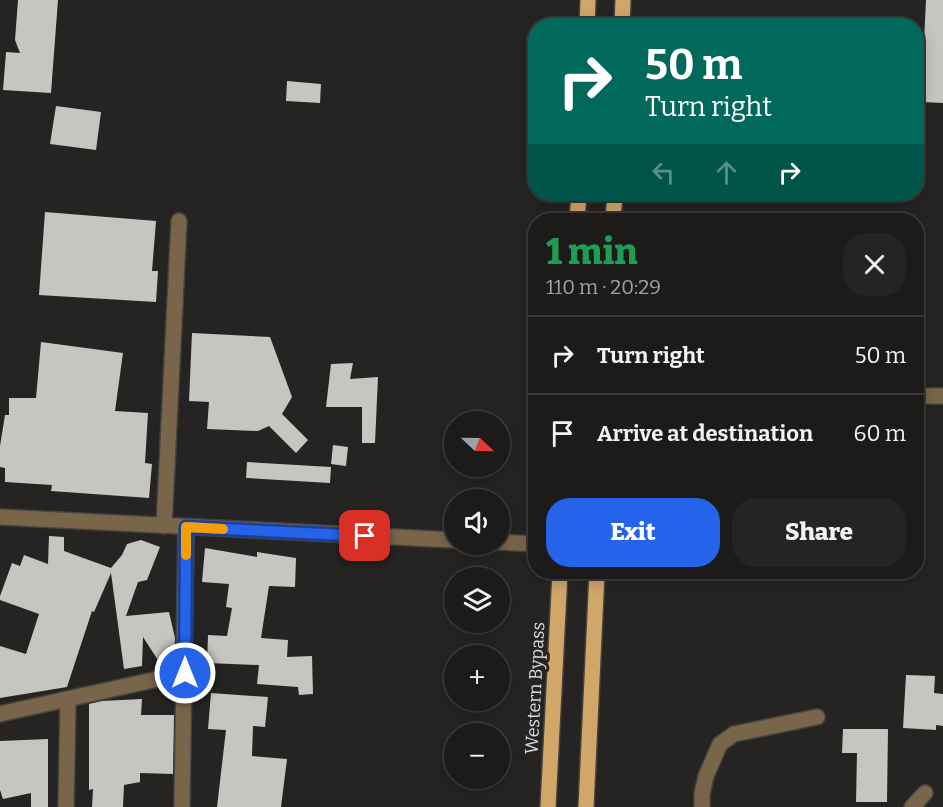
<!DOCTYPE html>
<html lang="en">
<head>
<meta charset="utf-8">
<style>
	body { margin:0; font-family:Bitter,serif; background:#252423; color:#f1f3f6; height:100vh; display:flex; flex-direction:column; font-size:22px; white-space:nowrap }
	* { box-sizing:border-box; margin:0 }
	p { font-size:20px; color:#a0a1a2 }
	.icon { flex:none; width:33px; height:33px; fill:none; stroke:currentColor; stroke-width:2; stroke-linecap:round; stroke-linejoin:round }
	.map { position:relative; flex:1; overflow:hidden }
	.side { position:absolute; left:528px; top:213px; width:396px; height:366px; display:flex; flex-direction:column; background:#1c1b1a; border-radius:24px; box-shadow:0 3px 15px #0003,0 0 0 2px #3a3939 }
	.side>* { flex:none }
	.hud { position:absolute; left:528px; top:18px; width:396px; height:183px; border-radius:24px; box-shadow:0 3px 15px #0003,0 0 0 2px #3a3939; background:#00695c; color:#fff; overflow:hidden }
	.needle { width:39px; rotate:112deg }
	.fabs { position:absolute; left:444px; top:411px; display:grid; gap:12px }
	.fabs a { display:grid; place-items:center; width:66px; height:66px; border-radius:50%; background:#1c1b1a; box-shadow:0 3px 15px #0003,0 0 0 2px #3a3939; font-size:30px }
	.pin { position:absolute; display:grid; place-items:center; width:51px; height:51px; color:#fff; margin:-26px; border-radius:12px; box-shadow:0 3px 9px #0006 }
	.me { position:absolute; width:66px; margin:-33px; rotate:0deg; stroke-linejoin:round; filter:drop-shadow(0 0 4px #0008) }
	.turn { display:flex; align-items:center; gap:21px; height:126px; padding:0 18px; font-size:27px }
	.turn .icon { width:78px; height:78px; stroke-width:2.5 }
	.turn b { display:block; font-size:42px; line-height:51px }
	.lanes { display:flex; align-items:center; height:57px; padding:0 18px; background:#0003; justify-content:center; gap:30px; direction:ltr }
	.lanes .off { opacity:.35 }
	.round { display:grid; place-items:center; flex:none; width:63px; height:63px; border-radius:24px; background:#252423 }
	.summary { display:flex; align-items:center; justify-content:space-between; height:102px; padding:0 18px }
	h1 { font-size:36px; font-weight:800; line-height:45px; color:#1e9e55 }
	.action { display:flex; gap:12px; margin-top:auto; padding:12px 18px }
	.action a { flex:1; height:69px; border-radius:24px; background:#2563eb; color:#fff; font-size:24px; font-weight:800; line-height:69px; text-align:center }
	.action a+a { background:#252423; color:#f1f3f6 }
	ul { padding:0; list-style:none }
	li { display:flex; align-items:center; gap:18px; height:78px; padding:0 18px; border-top:2px solid #3a3939 }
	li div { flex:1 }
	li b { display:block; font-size:22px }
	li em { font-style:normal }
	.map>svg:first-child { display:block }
	.building { fill:#c7c5c2 }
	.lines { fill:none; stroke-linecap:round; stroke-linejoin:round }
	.minor-casing { stroke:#434240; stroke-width:18 }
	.major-casing { stroke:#434240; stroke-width:18 }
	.minor { stroke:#796549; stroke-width:15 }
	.major { stroke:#d0a669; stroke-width:15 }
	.route-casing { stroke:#184099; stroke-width:15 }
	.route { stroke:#2563eb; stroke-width:10 }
	.slow { stroke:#f59e0b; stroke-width:10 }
	.labels { text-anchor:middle; stroke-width:6; stroke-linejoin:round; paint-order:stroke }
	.street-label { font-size:18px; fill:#dedddb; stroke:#262422 }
</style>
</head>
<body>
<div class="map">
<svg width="943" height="807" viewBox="0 0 943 807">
	<rect width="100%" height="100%" fill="#262422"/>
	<path class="building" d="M 18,0 L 58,0 L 51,93 L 3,90 L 6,52 L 20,53 L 15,40 Z
		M 926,0 L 943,0 L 943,103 L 921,102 Z
		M 287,81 L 321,84 L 320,103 L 286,101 Z
		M 56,106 L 101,112 L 96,150 L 50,144 Z
		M 45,212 L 156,221 L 152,271 L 158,271 L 156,302 L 39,295 Z
		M 192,333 L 270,337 L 292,397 L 282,414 L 308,440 L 296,453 L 269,426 L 258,431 L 207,429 L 209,402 L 189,401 Z
		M 41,342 L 123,353 L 115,411 L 148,413 L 145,463 L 152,464 L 149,498 L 51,491 L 52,485 L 5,482 L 5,468 L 0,467 L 0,446 L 5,415 L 9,415 L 9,398 L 36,398 Z
		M 353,363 L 350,379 L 378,377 L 375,443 L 362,443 L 362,407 L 326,407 L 331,364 Z
		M 333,445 L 348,447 L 346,466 L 331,464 Z
		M 247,462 L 331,467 L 330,483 L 246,478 Z
		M 49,536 L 64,537 L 64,551 L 111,568 L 122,555 L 127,544 L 141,540 L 160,547 L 147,580 L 138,582 L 126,616 L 169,612 L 175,638 L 174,665 L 163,668 L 143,637 L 142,666 L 124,669 L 111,573 L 94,612 L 92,611 L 67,687 L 0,698 L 0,646 L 26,654 L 39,614 L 0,600 L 0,596 L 12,563 L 20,566 L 24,555 L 48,564 Z
		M 205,548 L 257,557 L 257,552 L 296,558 L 295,587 L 269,586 L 261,638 L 288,640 L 287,657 L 312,656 L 313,694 L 299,695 L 298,687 L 257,684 L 259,665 L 207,663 L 208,635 L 227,636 L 232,608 L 226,607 L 229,584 L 202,582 Z
		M 906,675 L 935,676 L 934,693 L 943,694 L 943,726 L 936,725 L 936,730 L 903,728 Z
		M 211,693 L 268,697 L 265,727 L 253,726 L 252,756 L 287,759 L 281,807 L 217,807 L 226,730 L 208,729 Z
		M 142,699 L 141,715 L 174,715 L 173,774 L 140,773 L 140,782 L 124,785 L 123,807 L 92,807 L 93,789 L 89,790 L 89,704 L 102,701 Z
		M 843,729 L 888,729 L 887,802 L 856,802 L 857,753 L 842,753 Z
		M 48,739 L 48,807 L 31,807 L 31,793 L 3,799 L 0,790 L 0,741 Z"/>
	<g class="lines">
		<g class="minor-casing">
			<path id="minor" d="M 916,396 L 943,396
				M 0,517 L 454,540
				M 164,526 L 179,221
				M 500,542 L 536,544
				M 0,714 L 185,673
				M 66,807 L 68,699
				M 182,807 L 186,527
				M 702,807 L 702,794 L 706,776 L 720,744 L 734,734 L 817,717
				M 912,807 L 925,793"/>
		</g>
		<g class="major-casing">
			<path id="major" d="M 587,26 L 588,0
				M 622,26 L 623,0
				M 577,220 L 579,194
				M 613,220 L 615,194
				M 548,807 L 560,572
				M 586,807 L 597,572"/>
		</g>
		<use href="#minor" class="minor"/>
		<use href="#major" class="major"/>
	</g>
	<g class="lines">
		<g class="route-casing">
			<path id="route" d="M 185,673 L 186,527 L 365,536"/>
		</g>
		<use href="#route" class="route"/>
		<path class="slow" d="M 186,555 L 186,527 L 223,529"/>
	</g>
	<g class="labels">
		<g class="street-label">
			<text transform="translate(535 688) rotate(-87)" y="6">Western Bypass</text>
		</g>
	</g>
</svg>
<div class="fabs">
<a><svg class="needle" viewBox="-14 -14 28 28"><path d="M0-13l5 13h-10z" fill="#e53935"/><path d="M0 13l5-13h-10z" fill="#a0a1a2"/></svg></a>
<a><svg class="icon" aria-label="sound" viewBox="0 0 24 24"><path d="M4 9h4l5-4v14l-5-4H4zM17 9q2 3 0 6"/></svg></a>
<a><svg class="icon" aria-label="layers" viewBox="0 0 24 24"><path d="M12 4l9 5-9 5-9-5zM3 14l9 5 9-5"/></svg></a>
<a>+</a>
<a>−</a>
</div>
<div class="pin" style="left:365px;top:536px;background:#d93025"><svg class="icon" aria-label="arrive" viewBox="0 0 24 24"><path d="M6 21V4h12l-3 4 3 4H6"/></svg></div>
<svg class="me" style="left:185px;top:673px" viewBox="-20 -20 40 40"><circle r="17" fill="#2563eb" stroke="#fff" stroke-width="3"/><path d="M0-11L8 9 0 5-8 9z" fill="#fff"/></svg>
<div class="hud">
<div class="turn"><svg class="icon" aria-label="right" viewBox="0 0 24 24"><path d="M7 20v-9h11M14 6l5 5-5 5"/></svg><div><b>50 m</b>Turn right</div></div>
<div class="lanes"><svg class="icon off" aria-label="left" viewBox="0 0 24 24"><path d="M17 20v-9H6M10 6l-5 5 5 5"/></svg><svg class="icon off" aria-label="ahead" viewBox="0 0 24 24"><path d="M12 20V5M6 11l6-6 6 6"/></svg><svg class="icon" aria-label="right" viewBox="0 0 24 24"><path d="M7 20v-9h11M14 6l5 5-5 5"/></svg></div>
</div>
<section class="side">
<div class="summary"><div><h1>1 min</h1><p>110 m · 20:29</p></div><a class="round"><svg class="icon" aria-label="close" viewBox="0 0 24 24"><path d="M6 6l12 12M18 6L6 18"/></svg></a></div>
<ul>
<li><svg class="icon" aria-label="right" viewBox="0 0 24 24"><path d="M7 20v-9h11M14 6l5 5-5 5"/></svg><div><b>Turn right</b></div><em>50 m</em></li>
<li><svg class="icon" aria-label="arrive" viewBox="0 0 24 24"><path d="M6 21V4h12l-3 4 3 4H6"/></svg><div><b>Arrive at destination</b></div><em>60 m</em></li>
</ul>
<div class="action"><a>Exit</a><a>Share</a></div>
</section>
</div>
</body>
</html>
